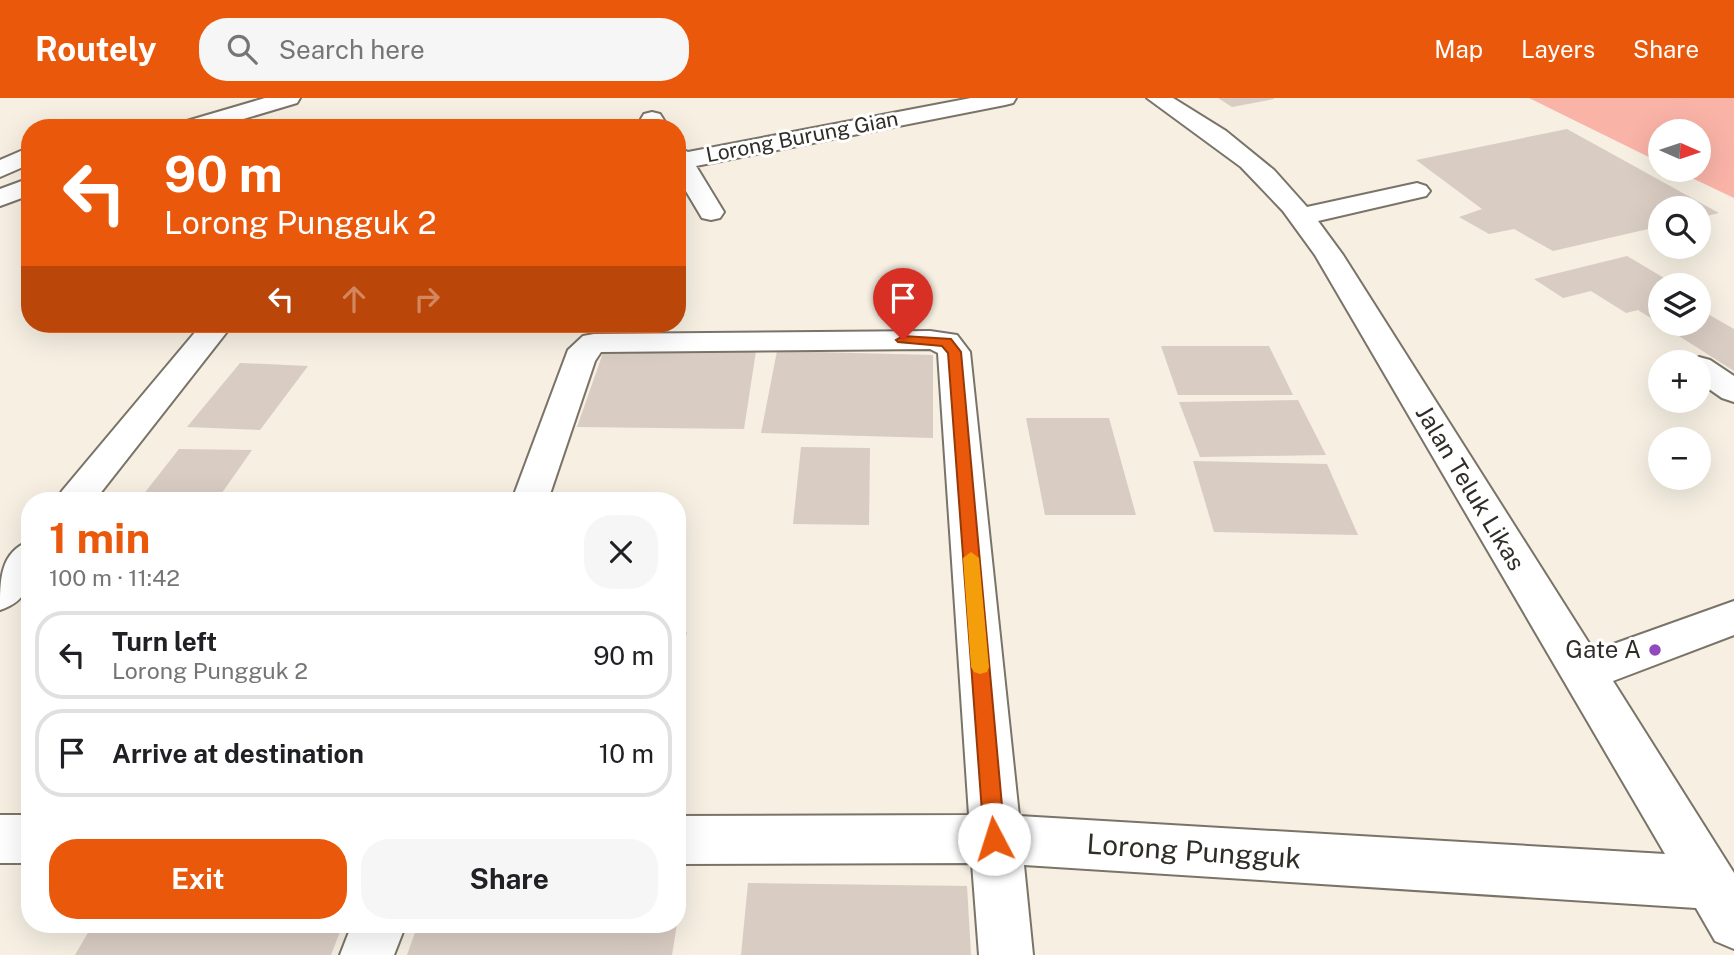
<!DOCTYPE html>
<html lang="en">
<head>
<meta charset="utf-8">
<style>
	body { margin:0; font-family:"Public Sans",sans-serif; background:#f6f6f6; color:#202124; height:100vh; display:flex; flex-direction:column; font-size:26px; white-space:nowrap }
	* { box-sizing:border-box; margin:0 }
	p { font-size:23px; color:#757577 }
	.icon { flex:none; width:38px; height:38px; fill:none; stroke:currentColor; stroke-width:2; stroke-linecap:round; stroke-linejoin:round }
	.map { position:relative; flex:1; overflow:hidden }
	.side { position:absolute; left:21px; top:394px; width:665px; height:441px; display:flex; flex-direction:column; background:#fff; border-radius:28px; box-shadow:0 7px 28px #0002 }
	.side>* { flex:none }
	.top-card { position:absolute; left:21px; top:21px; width:665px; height:214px; border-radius:28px; box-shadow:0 7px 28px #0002; background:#ea580c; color:#fff; overflow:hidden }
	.needle { width:46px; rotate:93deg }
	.tools { position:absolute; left:1648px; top:21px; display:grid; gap:14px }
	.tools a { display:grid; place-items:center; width:63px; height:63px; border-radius:50%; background:#fff; box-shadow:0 7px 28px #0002; font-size:35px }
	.pin { position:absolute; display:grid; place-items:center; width:60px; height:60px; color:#fff; margin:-72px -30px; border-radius:50% 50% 50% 0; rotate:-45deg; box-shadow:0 0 7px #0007 }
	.pin .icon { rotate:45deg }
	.me { position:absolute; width:77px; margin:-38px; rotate:355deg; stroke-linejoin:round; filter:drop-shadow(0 0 5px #0008) }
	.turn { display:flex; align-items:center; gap:24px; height:147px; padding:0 28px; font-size:32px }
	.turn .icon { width:91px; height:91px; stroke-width:2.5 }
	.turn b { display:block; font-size:49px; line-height:60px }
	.lanes { display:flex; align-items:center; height:66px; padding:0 28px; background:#0003; justify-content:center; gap:35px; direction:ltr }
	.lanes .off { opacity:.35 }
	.round { display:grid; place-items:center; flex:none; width:74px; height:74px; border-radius:28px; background:#f6f6f6 }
	.overview { display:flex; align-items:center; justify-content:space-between; height:119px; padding:0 28px }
	h1 { font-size:42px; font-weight:700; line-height:52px; color:#ea580c }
	.cta { display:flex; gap:14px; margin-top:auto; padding:14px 28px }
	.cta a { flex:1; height:80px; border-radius:28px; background:#ea580c; color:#fff; font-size:28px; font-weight:700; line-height:80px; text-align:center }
	.cta a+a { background:#f6f6f6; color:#202124 }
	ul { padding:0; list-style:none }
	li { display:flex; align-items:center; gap:21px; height:88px; margin:0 14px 10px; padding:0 14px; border:4px solid #e0e0e0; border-radius:28px }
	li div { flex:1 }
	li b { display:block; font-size:26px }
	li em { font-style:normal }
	header { display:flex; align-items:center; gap:42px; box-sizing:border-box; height:98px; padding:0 35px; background:#ea580c; color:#fff }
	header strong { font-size:33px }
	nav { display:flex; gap:38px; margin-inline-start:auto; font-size:24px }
	.search { width:490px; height:63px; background:#f6f6f6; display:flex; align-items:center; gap:18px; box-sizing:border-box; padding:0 24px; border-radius:28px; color:#757577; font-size:26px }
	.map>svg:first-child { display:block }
	.green { fill:#fab3a7 }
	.building { fill:#d9ccc3 }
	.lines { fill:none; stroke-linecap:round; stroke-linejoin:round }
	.minor-casing { stroke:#7a7468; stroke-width:4 }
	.minor { fill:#fff; fill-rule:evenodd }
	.route { fill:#ea580c; stroke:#983908; stroke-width:2 }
	.slow { fill:#f59e0b }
	.poi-dot { fill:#914abd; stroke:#fff; stroke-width:2.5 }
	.labels { text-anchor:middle; stroke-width:6; stroke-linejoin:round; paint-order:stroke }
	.far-street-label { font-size:21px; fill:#302d28; stroke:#fff }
	.street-label { font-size:24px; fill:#302d28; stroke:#fff }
	.poi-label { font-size:24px; fill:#302d28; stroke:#fff; text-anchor:end }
	.near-street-label { font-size:28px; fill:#302d28; stroke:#fff }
</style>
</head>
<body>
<header>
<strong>Routely</strong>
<div class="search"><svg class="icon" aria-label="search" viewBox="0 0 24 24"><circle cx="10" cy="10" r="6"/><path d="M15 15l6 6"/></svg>Search here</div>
<nav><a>Map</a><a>Layers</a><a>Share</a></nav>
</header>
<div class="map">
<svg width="1734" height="857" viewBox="0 0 1734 857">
	<rect width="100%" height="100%" fill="#f6efe2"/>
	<path class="green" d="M 1529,0 L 1734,0 L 1734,100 L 1675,72 L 1699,72 L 1699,33 L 1661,33 L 1661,65 Z"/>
	<path class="building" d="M 1218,0 L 1274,0 L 1274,1 L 1232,9 Z
		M 1567,31 L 1719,115 L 1699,120 L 1699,110 L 1661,110 L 1661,128 L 1553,153 L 1514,131 L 1489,136 L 1459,119 L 1482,111 L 1416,62 Z
		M 1627,158 L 1676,187 L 1661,187 L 1661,226 L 1699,226 L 1699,211 L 1734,231 L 1734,273 L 1638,212 L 1626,215 L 1591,193 L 1563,200 L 1534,181 Z
		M 1161,248 L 1269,248 L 1293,297 L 1178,297 Z
		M 604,252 L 756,253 L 744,331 L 577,329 Z
		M 777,253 L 933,257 L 933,340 L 761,335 Z
		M 240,265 L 308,268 L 260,332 L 187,329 Z
		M 1298,302 L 1326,357 L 1200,359 L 1179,304 Z
		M 1026,320 L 1109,320 L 1136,417 L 1045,417 Z
		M 801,349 L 870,350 L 869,427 L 793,426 Z
		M 179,351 L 252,352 L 217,402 L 139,402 Z
		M 1193,363 L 1327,366 L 1358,437 L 1214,434 Z
		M 677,534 L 687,534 L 678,574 L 677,573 Z
		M 677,782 L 685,782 L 679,819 L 677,819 Z
		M 748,785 L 967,788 L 971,857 L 741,857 Z
		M 93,826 L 343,826 L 331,857 L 75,857 Z
		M 418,826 L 677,826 L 672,857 L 407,857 Z"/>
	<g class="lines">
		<g class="minor-casing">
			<path id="minor" d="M 265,0 L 300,0 L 297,5 L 213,30 L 177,30 L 180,25 Z
				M 971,0 L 1016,0 L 1013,5 L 1005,7 L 696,68 L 724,114 L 720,120 L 711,122 L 702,120 L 677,78 L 677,49 L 688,54 Z
				M 1147,0 L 1173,0 L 1226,33 L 1274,72 L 1307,109 L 1417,85 L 1426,88 L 1430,93 L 1426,98 L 1318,123 L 1343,157 L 1594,553 L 1734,503 L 1734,537 L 1613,583 L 1734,775 L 1734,851 L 1715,843 L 1696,810 L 1024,767 L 1033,857 L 979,857 L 972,765 L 677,766 L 677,718 L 969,717 L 938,255 L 930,251 L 601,254 L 595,263 L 548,402 L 512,402 L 568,252 L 583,238 L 594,236 L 930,233 L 957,237 L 970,254 L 1019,718 L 1665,756 L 1315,157 L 1283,113 L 1241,69 Z
				M 652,14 L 660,16 L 669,30 L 646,30 L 641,21 L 644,16 Z
				M 30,49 L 30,66 L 0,79 L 0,62 Z
				M 30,80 L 30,97 L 0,108 L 0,91 Z
				M 202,226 L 233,226 L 95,402 L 57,402 L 62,393 Z
				M 1699,259 L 1710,262 L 1734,278 L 1734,304 L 1722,300 L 1699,284 L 1699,264 L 1686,264 Z
				M 30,443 C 30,474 36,500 0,512 C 0,481 0,454 30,443 Z
				M 0,717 L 30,717 L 30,765 L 0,765 Z
				M 352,826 L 406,826 L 394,857 L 340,857 Z"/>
		</g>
		<use href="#minor" class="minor"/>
	</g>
	<path class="route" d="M 903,238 L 951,241 L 961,254 L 1005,741 L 1002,748 L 994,751 L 987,748 L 984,741 L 948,255 L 942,248 L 898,244 L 896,242 Z"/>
	<path class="slow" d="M 971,454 L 979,460 L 989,569 L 987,574 L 980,576 L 974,574 L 971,569 L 963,460 Z"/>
	<circle class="poi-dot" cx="1655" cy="552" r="7"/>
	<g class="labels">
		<g class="far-street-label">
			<text transform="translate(802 39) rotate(-11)" y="7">Lorong Burung Gian</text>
		</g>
		<g class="street-label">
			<text transform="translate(1470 390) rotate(59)" y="8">Jalan Teluk Likas</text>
		</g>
		<g class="poi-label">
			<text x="1641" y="560">Gate A</text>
		</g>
		<g class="near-street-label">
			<text transform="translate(1194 753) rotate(4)" y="10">Lorong Pungguk</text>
		</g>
	</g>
</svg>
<div class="tools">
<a><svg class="needle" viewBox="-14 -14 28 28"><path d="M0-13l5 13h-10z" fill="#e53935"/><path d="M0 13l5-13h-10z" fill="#757577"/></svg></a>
<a><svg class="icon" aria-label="search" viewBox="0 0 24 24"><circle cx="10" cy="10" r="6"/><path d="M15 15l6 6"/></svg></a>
<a><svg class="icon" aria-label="layers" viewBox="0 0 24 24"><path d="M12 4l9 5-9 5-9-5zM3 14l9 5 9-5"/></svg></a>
<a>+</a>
<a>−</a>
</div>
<div class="pin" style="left:903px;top:242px;background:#d93025"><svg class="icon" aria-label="arrive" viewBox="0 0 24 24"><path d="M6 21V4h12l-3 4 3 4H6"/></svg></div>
<svg class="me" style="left:994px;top:741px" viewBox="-20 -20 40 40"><circle r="19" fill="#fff"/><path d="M0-13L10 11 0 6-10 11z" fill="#ea580c"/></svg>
<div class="top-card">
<div class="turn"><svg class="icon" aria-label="left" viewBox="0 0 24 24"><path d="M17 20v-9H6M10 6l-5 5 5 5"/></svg><div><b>90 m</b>Lorong Pungguk 2</div></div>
<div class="lanes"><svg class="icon" aria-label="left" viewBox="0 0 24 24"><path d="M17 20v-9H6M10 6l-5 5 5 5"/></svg><svg class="icon off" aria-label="ahead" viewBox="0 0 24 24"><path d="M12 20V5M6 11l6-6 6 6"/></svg><svg class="icon off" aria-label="right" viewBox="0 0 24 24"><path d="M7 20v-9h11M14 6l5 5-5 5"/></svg></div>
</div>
<section class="side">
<div class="overview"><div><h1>1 min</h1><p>100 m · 11:42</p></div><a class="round"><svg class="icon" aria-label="close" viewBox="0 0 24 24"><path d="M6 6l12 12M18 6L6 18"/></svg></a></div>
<ul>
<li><svg class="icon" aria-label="left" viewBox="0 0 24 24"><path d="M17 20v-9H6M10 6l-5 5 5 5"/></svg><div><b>Turn left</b><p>Lorong Pungguk 2</p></div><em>90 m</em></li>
<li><svg class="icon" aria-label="arrive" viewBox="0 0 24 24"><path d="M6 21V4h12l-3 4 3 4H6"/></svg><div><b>Arrive at destination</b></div><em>10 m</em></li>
</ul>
<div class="cta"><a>Exit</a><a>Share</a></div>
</section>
</div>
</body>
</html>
